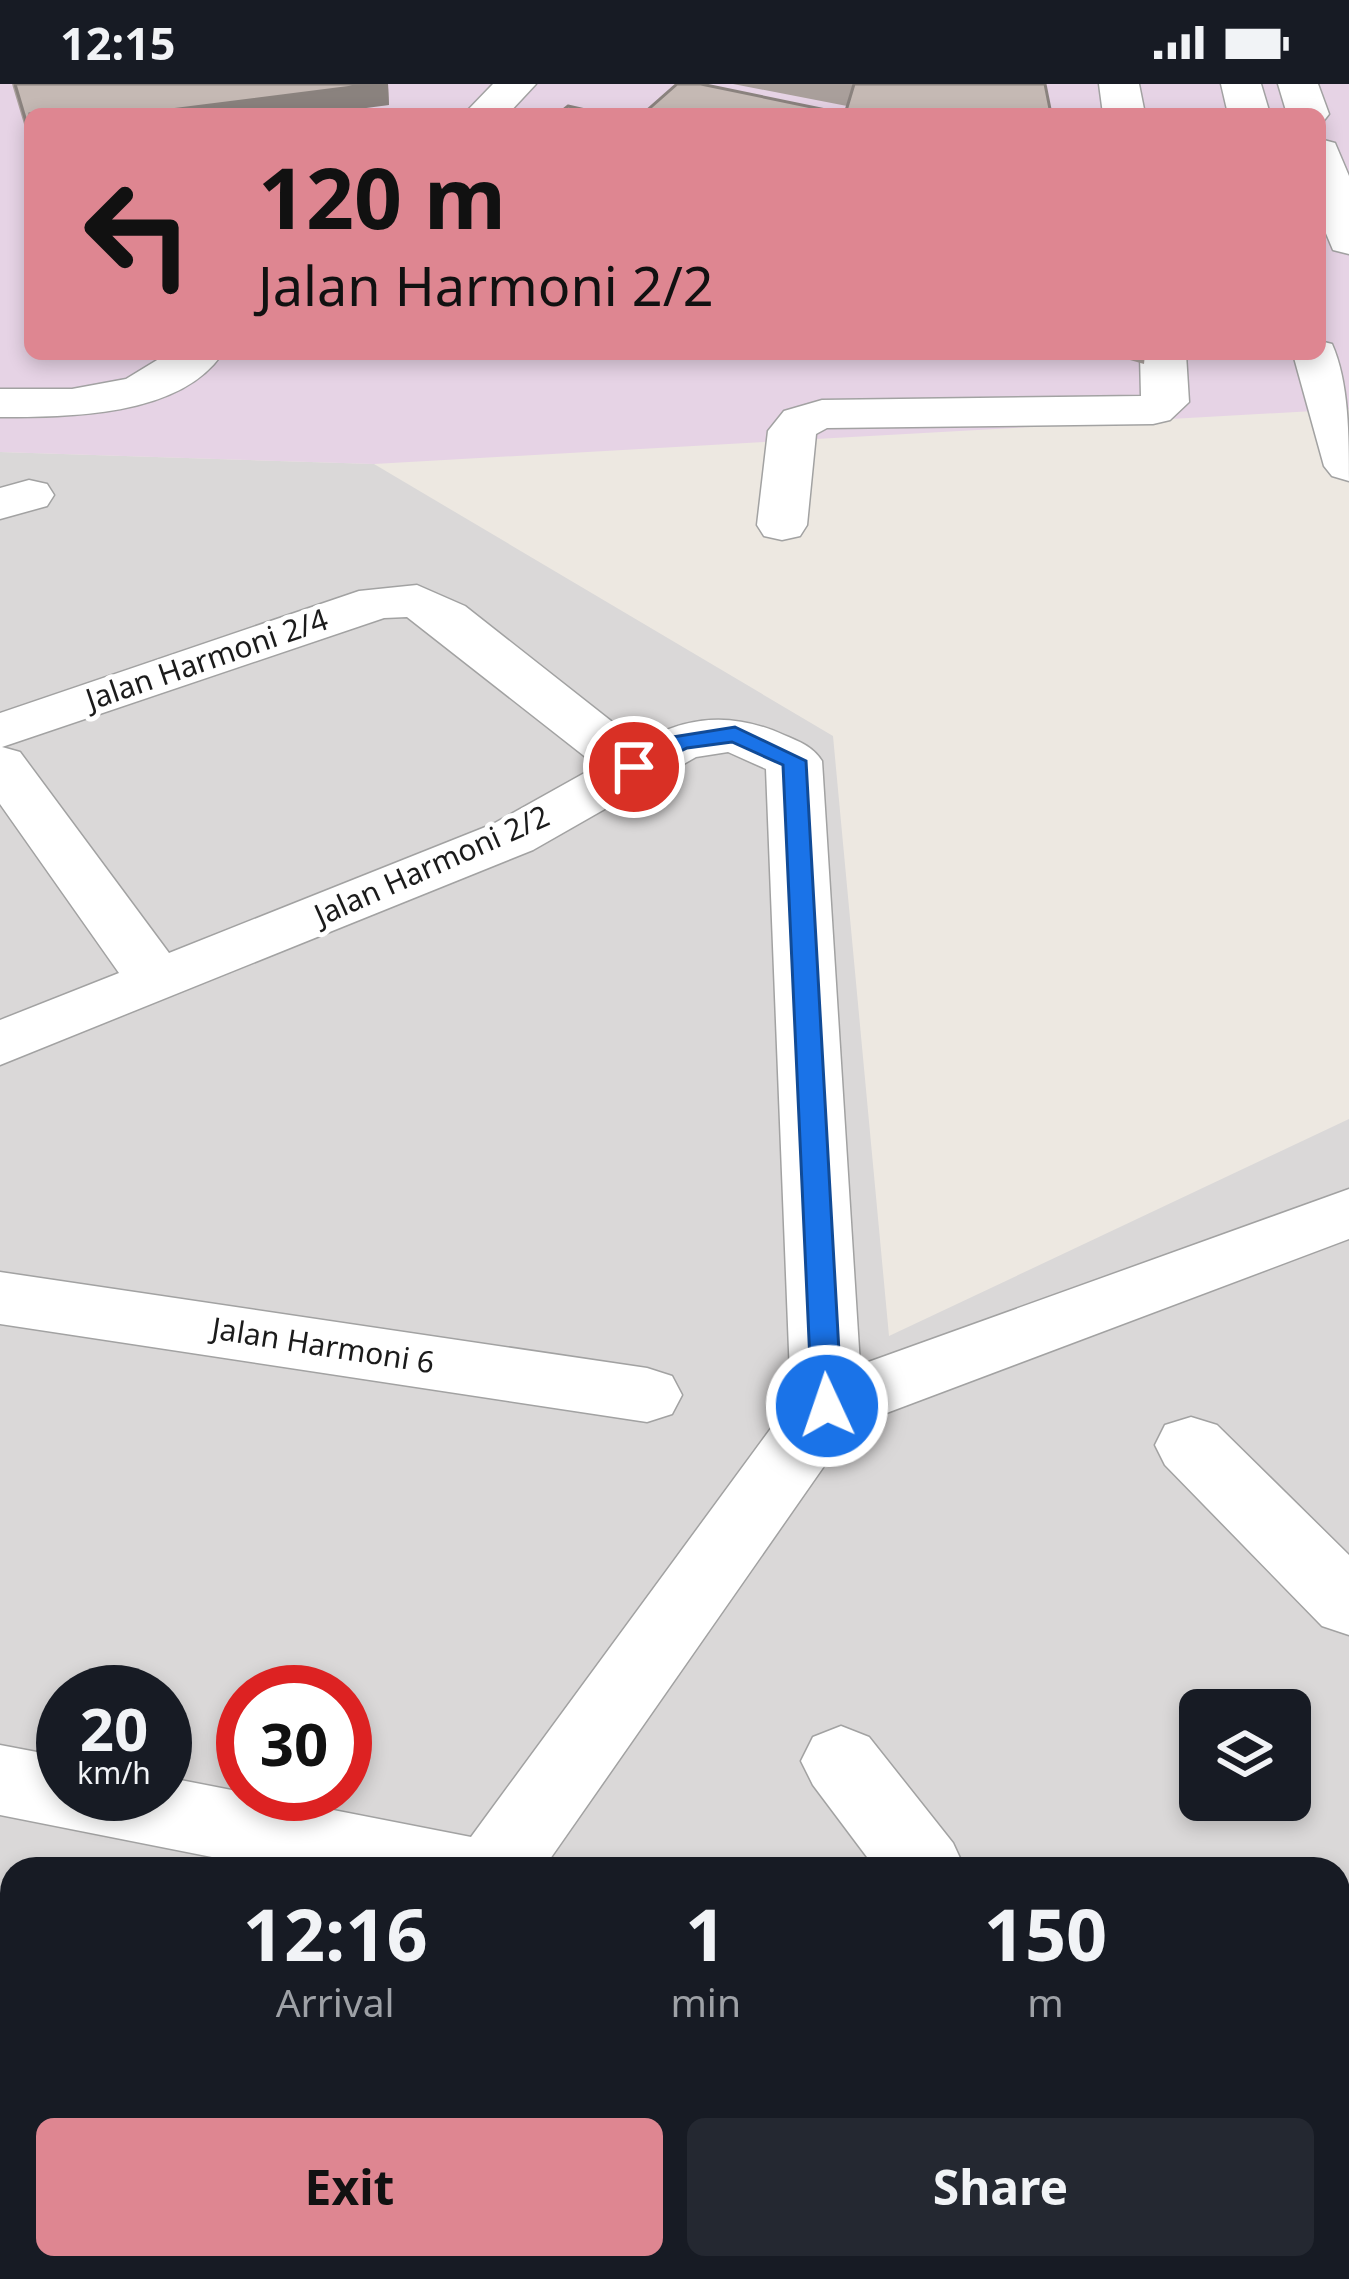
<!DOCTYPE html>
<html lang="en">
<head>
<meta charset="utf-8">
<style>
	body { margin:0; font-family:"Noto Sans",sans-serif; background:#242831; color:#f1f3f6; height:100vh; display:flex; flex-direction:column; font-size:45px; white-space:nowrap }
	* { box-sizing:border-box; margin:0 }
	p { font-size:39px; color:#9ea1a6 }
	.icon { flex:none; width:66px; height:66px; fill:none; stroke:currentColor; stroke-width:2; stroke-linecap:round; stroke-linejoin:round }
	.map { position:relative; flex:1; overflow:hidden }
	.sheet { position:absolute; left:0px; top:1773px; width:1350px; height:423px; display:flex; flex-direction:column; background:#171b24; border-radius:36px 36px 0 0; box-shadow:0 6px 18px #0003 }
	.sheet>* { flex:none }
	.hud { position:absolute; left:24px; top:24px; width:1302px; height:252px; border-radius:18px; box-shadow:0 6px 18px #0003; background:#de8691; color:#111; overflow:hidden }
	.tools { position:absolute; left:1179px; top:1605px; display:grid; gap:24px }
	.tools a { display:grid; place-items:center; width:132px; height:132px; border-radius:18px; background:#171b24; box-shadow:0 6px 18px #0003; font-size:60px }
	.speed { position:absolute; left:36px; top:1581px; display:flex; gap:24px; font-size:60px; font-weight:700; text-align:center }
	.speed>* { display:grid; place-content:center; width:156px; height:156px; border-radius:50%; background:#171b24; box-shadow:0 6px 18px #0003; line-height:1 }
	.speed small { font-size:30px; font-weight:400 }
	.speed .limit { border:18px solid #d22; background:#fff; color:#111 }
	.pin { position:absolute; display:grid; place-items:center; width:102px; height:102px; color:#fff; margin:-51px; border:6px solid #fff; border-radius:50%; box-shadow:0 3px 12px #0007 }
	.me { position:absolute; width:132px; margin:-66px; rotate:357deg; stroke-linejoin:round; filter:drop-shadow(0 0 9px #0008) }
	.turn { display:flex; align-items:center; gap:42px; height:252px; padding:0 36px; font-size:54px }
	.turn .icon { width:156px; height:156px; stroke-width:2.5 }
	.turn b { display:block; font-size:84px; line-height:102px }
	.eta { display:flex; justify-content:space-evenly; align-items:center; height:204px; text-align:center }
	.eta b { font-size:72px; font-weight:700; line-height:84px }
	.cta { display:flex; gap:24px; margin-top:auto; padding:24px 36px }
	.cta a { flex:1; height:138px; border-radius:18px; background:#de8691; color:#111; font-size:48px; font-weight:700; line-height:138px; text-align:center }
	.cta a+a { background:#242831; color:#f1f3f6 }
	.status { display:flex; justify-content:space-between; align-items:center; height:84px; padding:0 60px; background:#171b24; direction:ltr }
	.status svg { height:33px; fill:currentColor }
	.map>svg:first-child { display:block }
	.residential { fill:#dad8d8; fill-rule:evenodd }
	.industrial { fill:#e6d3e5; fill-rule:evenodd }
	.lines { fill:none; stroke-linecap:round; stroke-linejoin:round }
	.minor-casing { stroke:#a2a2a2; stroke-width:3 }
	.minor { fill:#fff; fill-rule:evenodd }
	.wall { fill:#a99f9b }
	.shaded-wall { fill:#8a827e }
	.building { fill:#c5b9b4; stroke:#8a827e; stroke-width:3 }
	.route { fill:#1a73e8; stroke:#114b97; stroke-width:3 }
	.labels { text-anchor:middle; stroke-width:10; stroke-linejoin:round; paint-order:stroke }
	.street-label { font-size:30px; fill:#1b1b1b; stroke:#fff }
</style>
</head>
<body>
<div class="status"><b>12:15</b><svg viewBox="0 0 49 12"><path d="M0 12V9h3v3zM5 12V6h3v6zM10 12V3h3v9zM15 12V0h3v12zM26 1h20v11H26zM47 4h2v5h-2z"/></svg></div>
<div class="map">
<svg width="1349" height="2195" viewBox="0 0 1349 2195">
	<rect width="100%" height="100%" fill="#ede8e1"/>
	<path class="residential" d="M 0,368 L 374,380 L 833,652 L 889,1252 L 1349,1035 L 1349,2195 L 0,2195 ZM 63,1608 L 165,1608 L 165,1710 L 63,1710 ZM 243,1608 L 345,1608 L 345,1710 L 243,1710 ZM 1200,1626 L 1290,1626 L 1290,1716 L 1200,1716 ZM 12,1785 L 1338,1785 L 1338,2184 L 12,2184 Z"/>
	<path class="industrial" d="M 0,0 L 1349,0 L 1349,325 L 374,380 L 0,368 ZM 30,30 L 1320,30 L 1320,270 L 30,270 Z"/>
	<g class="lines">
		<g class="minor-casing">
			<path id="minor" d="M 493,0 L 536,0 L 508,30 L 464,30 Z
				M 1099,0 L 1139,0 L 1145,30 L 1103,30 Z
				M 1221,0 L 1261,0 L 1270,30 L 1228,30 Z
				M 1278,0 L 1318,0 L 1329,30 L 1322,39 L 1320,30 L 1287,30 Z
				M 1320,55 L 1335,59 L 1349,92 L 1349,170 L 1333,166 L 1320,135 Z
				M 1320,257 L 1332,260 C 1349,298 1349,353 1349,397 L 1332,392 L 1324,382 L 1293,270 L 1320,270 Z
				M 167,270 L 222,270 C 179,333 68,333 0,333 L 0,305 L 72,305 L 126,295 Z
				M 1140,270 L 1186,270 L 1189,318 L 1170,336 L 1153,340 L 827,344 L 816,350 L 807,441 L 800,452 L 782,456 L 764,452 L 757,441 L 768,347 L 784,327 L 822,316 L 1141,312 Z
				M 29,396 L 47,400 L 54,411 L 47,422 L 0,435 L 0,404 Z
				M 417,501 L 465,522 L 639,659 C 688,631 733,628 784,651 C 800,658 812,662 822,677 L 860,1281 L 1349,1105 L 1349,1155 L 852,1342 L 543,1785 L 272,1785 L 0,1731 L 0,1661 L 63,1673 L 63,1710 L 165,1710 L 165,1693 L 471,1753 L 791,1317 L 766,685 L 728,668 L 696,673 L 533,766 L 0,981 L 0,936 L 119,889 L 0,720 L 0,629 L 359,507 ZM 407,533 L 597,682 L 493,740 L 169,869 L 20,668 L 2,663 L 384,534 Z
				M 0,1188 L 647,1284 L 672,1292 L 682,1311 L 672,1330 L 647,1338 L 0,1240 Z
				M 1191,1333 L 1217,1341 L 1349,1471 L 1349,1551 L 1322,1542 L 1165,1381 L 1155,1361 L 1165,1341 Z
				M 841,1642 L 869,1653 L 953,1759 L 965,1785 L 876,1785 L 813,1701 L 801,1677 L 813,1653 Z
				M 1349,1909 L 1349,1992 L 1338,1996 L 1338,1913 Z
				M 278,2184 L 370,2184 L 366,2195 L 274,2195 Z
				M 1186,2184 L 1282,2184 L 1287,2195 L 1191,2195 Z"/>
		</g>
		<use href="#minor" class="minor"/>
	</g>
	<path class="wall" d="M 12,0 L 388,0 L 389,21 L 30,30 L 30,60 Z
		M 733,0 L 1045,0 L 847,22 Z
		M 1109,270 L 1145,270 L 1144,280 Z"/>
	<path class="shaded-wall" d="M 376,0 L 388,0 L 389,21 L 321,30 L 139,30 Z"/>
	<path class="building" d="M 15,0 L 376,0 L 139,30 L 30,30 L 30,44 L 28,44 Z
		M 677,0 L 701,0 L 831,27 L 829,30 L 643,30 Z
		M 854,0 L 1045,0 L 1051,30 L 845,30 Z
		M 568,22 L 603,30 L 558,30 Z"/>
	<path class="route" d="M 735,643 L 806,677 L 842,1322 L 838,1330 L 817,1330 L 812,1322 L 783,681 L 732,658 L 687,664 L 634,690 L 622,683 L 673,653 Z"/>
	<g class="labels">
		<g class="street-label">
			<text transform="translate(207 576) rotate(-19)" y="10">Jalan Harmoni 2/4</text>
			<text transform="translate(432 782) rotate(-24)" y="10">Jalan Harmoni 2/2</text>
			<text transform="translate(323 1262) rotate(9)" y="10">Jalan Harmoni 6</text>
		</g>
	</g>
</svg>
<div class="tools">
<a><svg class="icon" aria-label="layers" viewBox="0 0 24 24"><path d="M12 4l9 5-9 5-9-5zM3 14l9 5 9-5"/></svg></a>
</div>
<div class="speed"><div>20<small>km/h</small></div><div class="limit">30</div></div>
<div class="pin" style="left:634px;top:683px;background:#d93025"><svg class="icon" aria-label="arrive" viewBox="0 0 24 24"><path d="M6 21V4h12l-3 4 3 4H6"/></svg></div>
<svg class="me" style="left:827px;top:1322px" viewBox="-20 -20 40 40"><circle r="17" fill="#1a73e8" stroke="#fff" stroke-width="3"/><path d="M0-11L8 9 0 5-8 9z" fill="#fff"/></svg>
<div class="hud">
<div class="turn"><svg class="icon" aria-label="left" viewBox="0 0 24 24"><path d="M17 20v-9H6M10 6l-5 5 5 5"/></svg><div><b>120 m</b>Jalan Harmoni 2/2</div></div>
</div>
<section class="sheet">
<div class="eta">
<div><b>12:16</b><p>Arrival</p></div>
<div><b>1</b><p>min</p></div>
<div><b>150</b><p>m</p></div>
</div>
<div class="cta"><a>Exit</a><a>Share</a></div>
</section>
</div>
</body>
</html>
